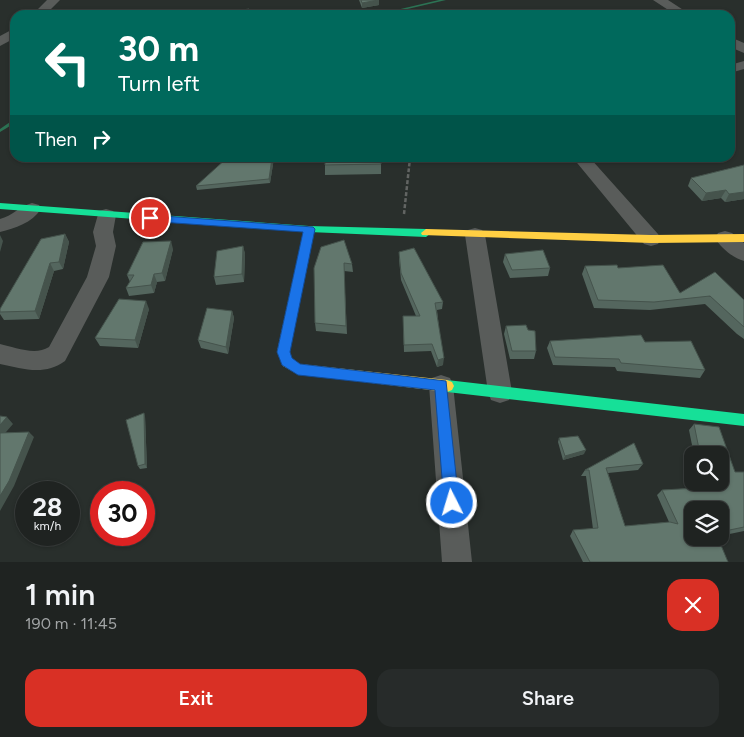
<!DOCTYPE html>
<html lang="en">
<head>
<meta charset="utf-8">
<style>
	body { margin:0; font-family:Figtree,sans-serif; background:#272b2a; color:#f1f3f6; height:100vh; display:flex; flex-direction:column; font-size:19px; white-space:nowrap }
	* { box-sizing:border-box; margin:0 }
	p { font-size:16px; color:#a1a4a5 }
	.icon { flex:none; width:28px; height:28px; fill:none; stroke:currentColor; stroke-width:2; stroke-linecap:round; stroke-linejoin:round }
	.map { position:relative; height:562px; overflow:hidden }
	.details { display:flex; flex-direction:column; background:#1f2321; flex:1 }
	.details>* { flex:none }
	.guide { position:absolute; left:10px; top:10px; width:725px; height:152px; border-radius:15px; box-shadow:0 1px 4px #0004,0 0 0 1px #3c403f; background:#00695c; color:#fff; overflow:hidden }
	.controls { position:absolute; left:684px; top:446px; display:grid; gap:10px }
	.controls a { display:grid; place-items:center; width:45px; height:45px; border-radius:10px; background:#1f2321; box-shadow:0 1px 4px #0004,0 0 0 1px #3c403f; font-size:25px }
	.speed { position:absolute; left:15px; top:481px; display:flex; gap:10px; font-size:25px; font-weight:700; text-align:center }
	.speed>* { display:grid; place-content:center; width:65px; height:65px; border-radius:50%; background:#1f2321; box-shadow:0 1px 4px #0004,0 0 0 1px #3c403f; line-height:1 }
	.speed small { font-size:12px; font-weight:400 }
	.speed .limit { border:8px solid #d22; background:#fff; color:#111 }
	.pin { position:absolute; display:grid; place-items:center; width:42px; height:42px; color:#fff; margin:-21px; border:2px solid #fff; border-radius:50%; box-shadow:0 1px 5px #0007 }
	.me { position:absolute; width:55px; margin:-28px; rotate:355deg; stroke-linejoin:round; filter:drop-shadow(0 0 4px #0008) }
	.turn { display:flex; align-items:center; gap:18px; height:105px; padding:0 25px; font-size:22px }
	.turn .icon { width:65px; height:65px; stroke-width:2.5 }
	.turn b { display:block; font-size:35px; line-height:42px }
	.then { display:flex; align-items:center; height:48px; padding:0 25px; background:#0003; gap:10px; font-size:19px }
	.round { display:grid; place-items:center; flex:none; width:52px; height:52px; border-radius:15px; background:#272b2a }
	.summary { display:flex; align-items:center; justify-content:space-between; height:85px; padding:0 25px }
	h1 { font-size:30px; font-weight:600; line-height:38px }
	.button { display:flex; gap:10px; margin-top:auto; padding:10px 25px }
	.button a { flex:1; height:58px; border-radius:15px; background:#d93025; color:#fff; font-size:20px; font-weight:600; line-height:58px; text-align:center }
	.button a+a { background:#272b2a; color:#f1f3f6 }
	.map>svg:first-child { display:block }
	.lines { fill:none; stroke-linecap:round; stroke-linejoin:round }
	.stream { fill:#2c7354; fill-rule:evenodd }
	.path { stroke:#626563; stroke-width:2.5; stroke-dasharray:4 2; stroke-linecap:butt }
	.street { fill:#595c5a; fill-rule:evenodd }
	.fast { fill:#16e098; fill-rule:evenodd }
	.slow { fill:#ffcf43; fill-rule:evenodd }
	.wall { fill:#54665e }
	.shaded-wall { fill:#45534c }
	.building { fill:#62776d; stroke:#45534c }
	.route { fill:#1a73e8; stroke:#114b97 }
</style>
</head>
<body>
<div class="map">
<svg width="744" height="562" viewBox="0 0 744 562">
	<rect width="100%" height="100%" fill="#292f2c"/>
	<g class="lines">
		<path class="stream" d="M 439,0 L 446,0 L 382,15 L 375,15 Z
			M 13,120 L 15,120 L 15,123 L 0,132 L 0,129 Z"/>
		<path class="path" d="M 404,214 L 410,158"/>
		<path class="street" d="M 47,0 L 60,0 L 45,15 L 32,15 Z
			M 653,0 L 668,0 L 691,15 L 676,15 Z
			M 15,28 L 15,38 L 0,46 L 0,36 Z
			M 730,37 L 744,43 L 744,53 L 730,47 Z
			M 744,61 L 744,69 L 730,73 L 730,65 Z
			M 573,158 L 590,158 L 658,234 L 661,239 L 658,244 L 651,246 L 644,244 Z
			M 32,203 L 39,205 L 41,209 C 32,223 15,228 0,232 L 0,219 C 12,216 20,206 32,203 Z
			M 106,209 L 113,211 L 116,215 L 113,232 L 116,246 L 109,277 L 65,361 C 45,376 23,369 0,364 L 0,344 C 14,347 35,356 49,347 L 87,277 L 96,246 L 93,232 L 99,211 Z
			M 475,228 L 482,230 L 485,235 L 512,392 L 509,400 L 500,403 L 491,400 L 488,392 L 465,235 L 468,230 Z
			M 725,231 L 732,233 L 744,243 L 744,261 C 733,258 721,248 715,238 L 718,233 Z
			M 441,375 L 450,378 L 453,385 L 472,562 L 442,562 L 429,385 L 432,378 Z"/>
		<path class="fast" d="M 0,203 L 309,226 L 426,229 L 431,233 L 426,237 L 309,232 L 0,209 Z
			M 447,380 L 744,414 L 744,426 L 447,392 L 442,390 L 440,386 L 442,382 Z"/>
		<path class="slow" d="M 309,226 L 314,229 L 289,352 L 292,359 L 300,364 L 447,380 L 452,382 L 454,386 L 452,390 L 447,392 L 297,374 L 283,366 L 277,352 L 304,229 Z
			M 426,229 L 651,235 L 744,234 L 744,242 L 651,243 L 422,235 L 421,233 Z"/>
	</g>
	<path class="wall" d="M 359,0 L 379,0 L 379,5 L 362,8 Z
		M 274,158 L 270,183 L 197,190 L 196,186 Z
		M 381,164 L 381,174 L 325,175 L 325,165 Z
		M 744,165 L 744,199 L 725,202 L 721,198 L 702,201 L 688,186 L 691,178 Z
		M 65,234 L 69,242 L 63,269 L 54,271 L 39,319 L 4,320 L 0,314 L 0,309 Z
		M 243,246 L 245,254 L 244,282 L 216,285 L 214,277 Z
		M 321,247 L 352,264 L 353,272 L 344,271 L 347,334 L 316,331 L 315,323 Z
		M 173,249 L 165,281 L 157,282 L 154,293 L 129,296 L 126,288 L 130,282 L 127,275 Z
		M 399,252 L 443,302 L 442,309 L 437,310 L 443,365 L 437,367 L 431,351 L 404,352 L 403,316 L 416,316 L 401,280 L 399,259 Z
		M 505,254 L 550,268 L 548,276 L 510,278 L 503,262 Z
		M 585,266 L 618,268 L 680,293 L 744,300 L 744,339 L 737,334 L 705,304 L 650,310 L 594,308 L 582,274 Z
		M 149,309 L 138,348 L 100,346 L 95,338 Z
		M 232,311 L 234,318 L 228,354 L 201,348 L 198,340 Z
		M 506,326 L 536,351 L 534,359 L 510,359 L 504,334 Z
		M 550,341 L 645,342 L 705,370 L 700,378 L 617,371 L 615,367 L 553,365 L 547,348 Z
		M 145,416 L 147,468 L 140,469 L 138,466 Z
		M 694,424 L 735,472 L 744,472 L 744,531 L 720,536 L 720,510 L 692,510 L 728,562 L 583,562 L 570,536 L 573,530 L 593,529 L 586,476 L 581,476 L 585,470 L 643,464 L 638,470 L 608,473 L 625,526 L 669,522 L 657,495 L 662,490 L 709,487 L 707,482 L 720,482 L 720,455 L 694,455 L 689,430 Z
		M 559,438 L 584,454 L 563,460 L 558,442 Z"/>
	<path class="shaded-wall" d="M 379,0 L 379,5 L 362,8 L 362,3 Z
		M 249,9 L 250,15 L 240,15 Z
		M 272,158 L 274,158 L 270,183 L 269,179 Z
		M 726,190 L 721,198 L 702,201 L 706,193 Z
		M 744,192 L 744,199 L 725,202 L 729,194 Z
		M 65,234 L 69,242 L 63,269 L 59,262 Z
		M 0,235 L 3,241 L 0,252 Z
		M 171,241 L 173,249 L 165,281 L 162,273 Z
		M 243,246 L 245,254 L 244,282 L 242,274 Z
		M 50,263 L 54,271 L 39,319 L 35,311 Z
		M 154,274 L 157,282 L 154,293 L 151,285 Z
		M 146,301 L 149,309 L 138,348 L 135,340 Z
		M 232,311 L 234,318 L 228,354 L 226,347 Z
		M 444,358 L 443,365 L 437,367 L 438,360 Z
		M 144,413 L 145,416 L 147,468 L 145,464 Z
		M 7,417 L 13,424 L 0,439 L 0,425 Z
		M 29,432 L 34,437 L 14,486 L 0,511 L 0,496 Z
		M 586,450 L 584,454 L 563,460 L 565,456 Z"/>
	<path class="building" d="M 361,0 L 378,0 L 362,3 Z
		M 249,9 L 240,15 L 206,15 Z
		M 227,158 L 272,158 L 269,179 L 196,186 Z
		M 325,158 L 381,158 L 381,164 L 325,165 Z
		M 744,165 L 744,192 L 729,194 L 726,190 L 706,193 L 691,178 Z
		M 65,234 L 59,262 L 50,263 L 35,311 L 0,312 L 0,309 L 41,239 Z
		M 344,240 L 352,264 L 344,263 L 346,326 L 315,323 L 314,268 L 321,247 Z
		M 171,241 L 162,273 L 154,274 L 151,285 L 126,288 L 134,275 L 127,275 L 143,242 Z
		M 243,246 L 242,274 L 214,277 L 217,251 Z
		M 414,248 L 443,302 L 435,303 L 444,358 L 438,360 L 432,344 L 404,345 L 403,316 L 420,316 L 401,273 L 399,252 Z
		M 543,250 L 550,268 L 512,270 L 505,254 Z
		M 617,265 L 618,268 L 663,265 L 680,293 L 715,272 L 744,300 L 744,327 L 710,296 L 654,302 L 598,300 L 585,266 Z
		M 119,299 L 146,301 L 135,340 L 95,338 Z
		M 207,308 L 232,311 L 226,347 L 198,340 Z
		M 526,325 L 528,330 L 535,331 L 536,351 L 512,351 L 506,326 Z
		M 641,335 L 645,342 L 691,341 L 705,370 L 621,363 L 619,359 L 555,357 L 550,341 Z
		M 144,413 L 145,464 L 138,466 L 126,420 Z
		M 0,416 L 7,417 L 0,425 Z
		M 694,424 L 719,427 L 735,472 L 744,472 L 744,527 L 720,532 L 720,510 L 692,510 L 692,538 L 718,538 L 728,562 L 590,562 L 573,530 L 598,528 L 589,470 L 585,470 L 634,443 L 643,464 L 606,468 L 625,526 L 670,522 L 678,524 L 662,490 L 717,487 L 715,482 L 720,482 L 720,455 L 702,455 L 699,449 Z
		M 29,432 L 9,481 L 0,496 L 0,433 Z
		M 578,436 L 586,450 L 565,456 L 559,438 Z"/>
	<path class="route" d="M 150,215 L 313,227 L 315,229 L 290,352 L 292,358 L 300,364 L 446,381 L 459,503 L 457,508 L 452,511 L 446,508 L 444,503 L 435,390 L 298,375 L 282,365 L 277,352 L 303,232 L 146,221 L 145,218 L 146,216 Z"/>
</svg>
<div class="controls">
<a><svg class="icon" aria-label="search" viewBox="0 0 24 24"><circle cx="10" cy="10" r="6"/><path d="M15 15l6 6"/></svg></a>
<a><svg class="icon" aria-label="layers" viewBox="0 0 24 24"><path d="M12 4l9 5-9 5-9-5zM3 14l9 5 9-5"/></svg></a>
</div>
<div class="speed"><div>28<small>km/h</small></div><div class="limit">30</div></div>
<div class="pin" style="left:150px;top:218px;background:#d93025"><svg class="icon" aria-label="arrive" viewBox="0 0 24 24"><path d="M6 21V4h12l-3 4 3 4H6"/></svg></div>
<svg class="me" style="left:452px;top:503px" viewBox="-20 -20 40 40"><circle r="17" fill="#1a73e8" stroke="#fff" stroke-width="3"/><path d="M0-11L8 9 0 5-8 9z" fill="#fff"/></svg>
<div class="guide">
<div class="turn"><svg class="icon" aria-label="left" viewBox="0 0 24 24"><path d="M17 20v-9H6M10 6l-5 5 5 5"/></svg><div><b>30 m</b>Turn left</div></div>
<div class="then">Then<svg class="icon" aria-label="right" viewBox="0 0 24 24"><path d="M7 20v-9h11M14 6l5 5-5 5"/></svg></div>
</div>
</div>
<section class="details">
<div class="summary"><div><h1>1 min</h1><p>190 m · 11:45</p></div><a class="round" style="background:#d93025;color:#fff"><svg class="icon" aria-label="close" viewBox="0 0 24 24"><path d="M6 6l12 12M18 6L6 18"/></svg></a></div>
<div class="button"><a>Exit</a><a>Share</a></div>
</section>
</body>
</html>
